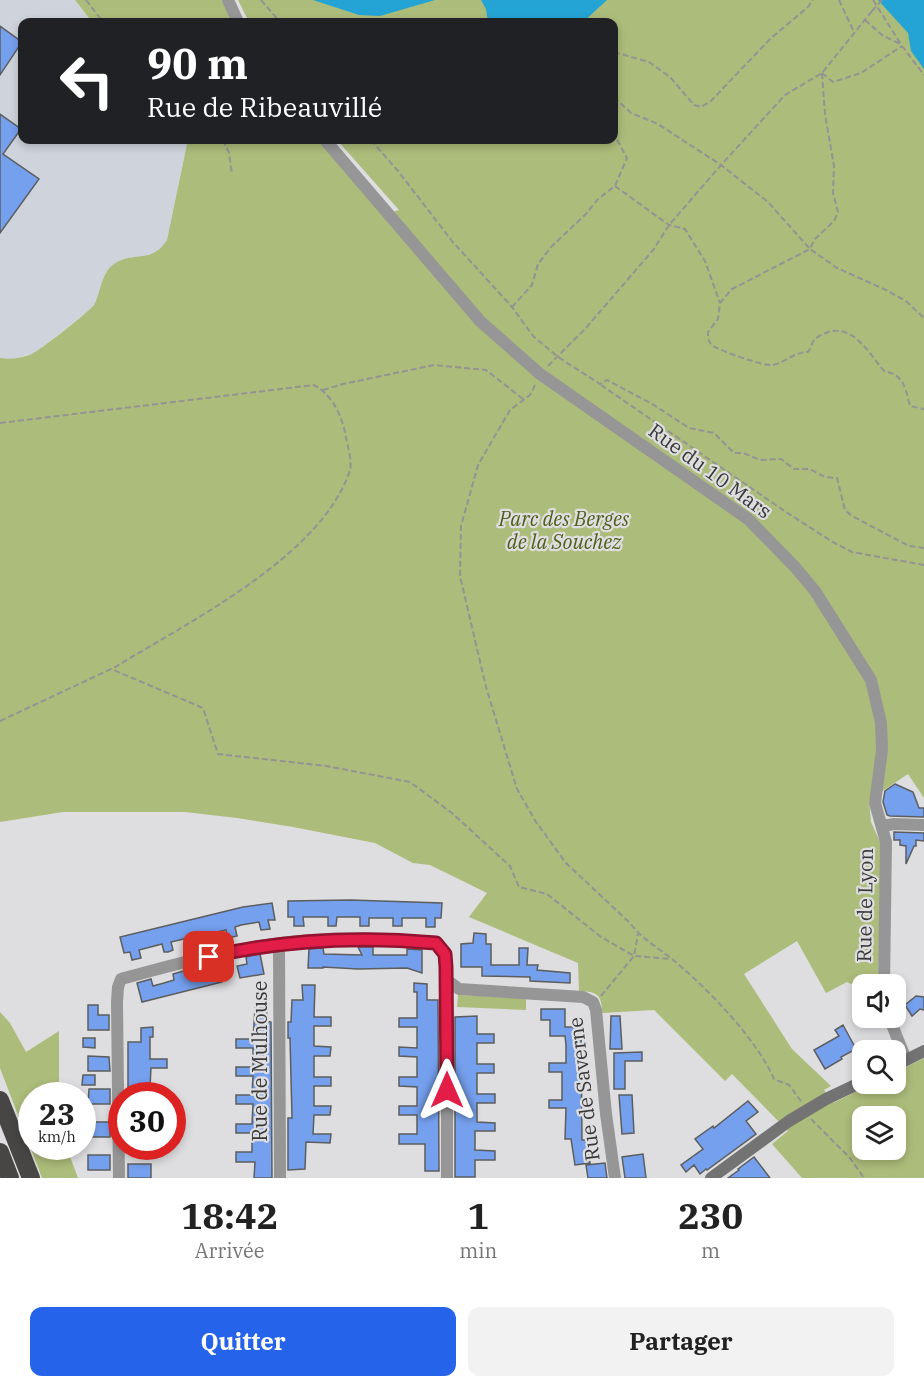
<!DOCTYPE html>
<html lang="fr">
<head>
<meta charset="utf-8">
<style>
	body { margin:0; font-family:"IBM Plex Serif",serif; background:#f2f2f2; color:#222; height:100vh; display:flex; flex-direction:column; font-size:22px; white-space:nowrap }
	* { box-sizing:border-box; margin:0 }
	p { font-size:20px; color:#767676 }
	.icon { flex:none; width:33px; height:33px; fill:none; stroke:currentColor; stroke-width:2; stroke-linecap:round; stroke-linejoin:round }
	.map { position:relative; height:1178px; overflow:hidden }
	.side { display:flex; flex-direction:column; background:#fff; flex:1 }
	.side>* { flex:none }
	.banner { position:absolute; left:18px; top:18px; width:600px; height:126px; border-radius:12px; box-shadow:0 3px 9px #0003; background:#202124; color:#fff; overflow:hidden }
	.buttons { position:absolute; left:852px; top:974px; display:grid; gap:12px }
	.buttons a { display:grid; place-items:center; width:54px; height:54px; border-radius:12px; background:#fff; box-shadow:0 3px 9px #0003; font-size:30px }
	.speed { position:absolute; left:18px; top:1082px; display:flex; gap:12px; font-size:30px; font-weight:700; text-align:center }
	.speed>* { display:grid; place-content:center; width:78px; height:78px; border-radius:50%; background:#fff; box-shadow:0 3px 9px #0003; line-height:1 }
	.speed small { font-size:15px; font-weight:400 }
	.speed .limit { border:9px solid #d22; background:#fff; color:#111 }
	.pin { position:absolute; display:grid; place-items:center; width:51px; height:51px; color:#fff; margin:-26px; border-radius:12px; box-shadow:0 3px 9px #0006 }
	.me { position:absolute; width:66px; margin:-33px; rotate:0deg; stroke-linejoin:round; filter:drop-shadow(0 0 4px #0008) }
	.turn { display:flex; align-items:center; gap:21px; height:126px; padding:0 30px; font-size:27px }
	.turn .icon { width:78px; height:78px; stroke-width:2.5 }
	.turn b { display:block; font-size:42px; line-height:51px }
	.eta { display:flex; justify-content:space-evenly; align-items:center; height:102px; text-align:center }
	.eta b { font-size:36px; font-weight:700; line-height:42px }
	.cta { display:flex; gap:12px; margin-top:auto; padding:12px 30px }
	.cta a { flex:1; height:69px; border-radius:12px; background:#2563eb; color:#fff; font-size:24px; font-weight:700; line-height:69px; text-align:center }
	.cta a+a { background:#f2f2f2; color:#222 }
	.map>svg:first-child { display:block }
	.built { fill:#cfd4dc }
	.green { fill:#acbc7a; fill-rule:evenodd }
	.water { fill:#24a4d4 }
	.building { fill:#75a0ee; stroke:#5c5d5e; stroke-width:1.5 }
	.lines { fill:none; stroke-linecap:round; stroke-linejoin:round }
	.path { stroke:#939394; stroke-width:2; stroke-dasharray:6 3; stroke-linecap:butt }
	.street { stroke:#979696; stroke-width:12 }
	.secondary { stroke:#747373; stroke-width:12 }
	.highway { stroke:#474645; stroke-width:18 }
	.path-bridge { stroke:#939394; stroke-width:2; stroke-dasharray:6 3; stroke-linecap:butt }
	.route-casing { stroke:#92132f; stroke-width:15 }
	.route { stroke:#e11d48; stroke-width:10 }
	.labels { text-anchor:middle; stroke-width:4.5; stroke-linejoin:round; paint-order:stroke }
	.street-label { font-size:20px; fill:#39393a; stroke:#dedee0 }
	.park-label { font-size:20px; font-style:italic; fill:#515e1a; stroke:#dedee0 }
</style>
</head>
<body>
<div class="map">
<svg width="924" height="1178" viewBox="0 0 924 1178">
	<rect width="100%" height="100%" fill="#dedee0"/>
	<path class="built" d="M 0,0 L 75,0 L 92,22 L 22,22 L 22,140 L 184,140 L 187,143 L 167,240 L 160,251 L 149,256 L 130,257 L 103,278 L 99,295 L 92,308 L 34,353 L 10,360 L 0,358 Z"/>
	<path class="green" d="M 75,0 L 222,0 L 234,22 L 92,22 Z
		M 238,0 L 924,0 L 924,798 L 908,774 L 869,800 L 871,822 L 881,844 L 878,984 L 862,984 L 862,989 L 847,982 L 826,993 L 797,941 L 744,974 L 792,1049 L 831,1086 L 824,1090 L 833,1103 L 874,1083 L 896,1083 L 896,1072 L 924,1058 L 924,1178 L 802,1178 L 772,1144 L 788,1131 L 732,1074 L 725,1081 L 654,1010 L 602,1013 C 602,993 596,992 579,991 L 578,963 L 469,917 L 487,893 L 430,865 L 413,863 L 375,843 L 293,827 L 237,818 L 185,812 L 63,812 L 0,822 L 0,358 C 11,360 21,358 32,354 C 40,350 89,312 94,305 C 101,292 101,273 114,264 C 135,250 151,265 167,240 L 187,144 L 184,140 L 320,140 L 386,214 L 399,210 L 337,140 L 614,140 L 614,22 L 249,22 ZM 862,1116 L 896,1116 L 896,1149 L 862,1149 Z
		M 458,995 L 526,998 L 526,1010 L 457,1007 Z
		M 0,1012 L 10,1023 L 26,1052 L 59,1031 L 59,1095 L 32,1095 L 32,1146 L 66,1146 L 78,1178 L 42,1178 L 0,1068 Z"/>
	<path class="water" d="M 313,0 L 435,0 L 380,16 L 359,15 Z
		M 481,0 L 607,0 L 583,22 L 488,22 L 486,9 Z
		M 878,0 L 924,0 L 924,69 L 911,51 L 908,33 Z"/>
	<path class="building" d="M 0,26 L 22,42 L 0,75 Z
		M 0,114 L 21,129 L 3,154 L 39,179 L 0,233 Z
		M 895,784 L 913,792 L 919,808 L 924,808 L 924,817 L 890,816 L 887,815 L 883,802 L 885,791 Z
		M 894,832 L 924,833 L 924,841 L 916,840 L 916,846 L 914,846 L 906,864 L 906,846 L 900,845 L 900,840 L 894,840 Z
		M 350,900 L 442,903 L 441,918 L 435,918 L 435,927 L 426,927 L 426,918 L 402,918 L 402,926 L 393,926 L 393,918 L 369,918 L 369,926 L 360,926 L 360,917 L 337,917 L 336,926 L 328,926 L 328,917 L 303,917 L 304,926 L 294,926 L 294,917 L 288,917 L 288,901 Z
		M 272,903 L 275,920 L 268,920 L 270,929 L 261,930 L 259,922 L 241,925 L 235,927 L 237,936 L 228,938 L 226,930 L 212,933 L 203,935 L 205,943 L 196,945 L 194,937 L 188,938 L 171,942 L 173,950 L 168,952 L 164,952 L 162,944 L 139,950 L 141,958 L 132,960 L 130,952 L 124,953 L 120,937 L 243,907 Z
		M 474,933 L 486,934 L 486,944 L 491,944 L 491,965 L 519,965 L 519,948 L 528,948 L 527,965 L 538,965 L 537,970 L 570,973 L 570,983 L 530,981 L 530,977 L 482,976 L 482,967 L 461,967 L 461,944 L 473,943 Z
		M 358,947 L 373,947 L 373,955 L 407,955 L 407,949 L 422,950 L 422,973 L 407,968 L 358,969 L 323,967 L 323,968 L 308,968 L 309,949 L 323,948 L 324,954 L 362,955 Z
		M 260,954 L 264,974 L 240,978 L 237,966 L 247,964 L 246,957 Z
		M 225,961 L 228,975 L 221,977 L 222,982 L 142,1002 L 137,983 L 151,979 L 153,986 L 164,983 L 174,980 L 173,974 L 187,970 L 188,977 L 212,971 L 211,964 Z
		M 414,983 L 427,984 L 427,1000 L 438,1000 L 439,1171 L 425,1171 L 425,1144 L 399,1144 L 399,1134 L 417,1134 L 417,1115 L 399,1115 L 399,1106 L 417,1106 L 417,1087 L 399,1086 L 399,1077 L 417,1077 L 417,1057 L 399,1056 L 399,1047 L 417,1048 L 417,1027 L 399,1027 L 399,1018 L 417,1018 L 417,992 L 414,992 Z
		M 302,985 L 315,985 L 314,1017 L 331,1017 L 331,1026 L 314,1026 L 314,1046 L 331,1047 L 330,1056 L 314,1056 L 314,1077 L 331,1077 L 331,1086 L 314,1086 L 314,1106 L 331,1106 L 330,1115 L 314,1115 L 313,1134 L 331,1134 L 330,1143 L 306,1142 L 305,1169 L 288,1170 L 288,1118 L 292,1118 L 290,1038 L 288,1038 L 288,1022 L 291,1022 L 292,1000 L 303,1000 Z
		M 916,996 L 924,997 L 924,1010 L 920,1009 L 912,1016 L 905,1005 Z
		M 88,1005 L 98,1005 L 98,1015 L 109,1015 L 109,1030 L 88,1030 Z
		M 255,1008 L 267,1008 L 266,1021 L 271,1022 L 272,1178 L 254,1178 L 255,1162 L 236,1162 L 236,1152 L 252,1152 L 252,1133 L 236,1133 L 236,1124 L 252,1124 L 253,1104 L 236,1104 L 236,1095 L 252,1095 L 253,1076 L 236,1076 L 236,1067 L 253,1067 L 253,1048 L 236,1048 L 236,1039 L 253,1039 Z
		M 541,1009 L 565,1009 L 565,1027 L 581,1027 L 582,1140 L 586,1140 L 590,1163 L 575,1165 L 571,1139 L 565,1139 L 566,1108 L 549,1108 L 549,1100 L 562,1100 L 562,1072 L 549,1072 L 549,1063 L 566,1063 L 566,1045 L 565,1036 L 550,1036 L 550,1020 L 541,1020 Z
		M 477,1016 L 477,1034 L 494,1034 L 494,1043 L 477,1043 L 477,1064 L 494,1064 L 494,1073 L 477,1073 L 477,1094 L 495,1094 L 495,1103 L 477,1103 L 477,1122 L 495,1123 L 495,1131 L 475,1131 L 475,1150 L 495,1151 L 495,1160 L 475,1160 L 475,1177 L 455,1177 L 455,1017 Z
		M 611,1016 L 620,1016 L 622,1049 L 610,1049 Z
		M 843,1025 L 856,1049 L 841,1057 L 842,1059 L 825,1069 L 814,1050 L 839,1036 L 835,1030 Z
		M 153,1027 L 153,1037 L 150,1037 L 150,1059 L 167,1059 L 167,1068 L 151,1068 L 150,1086 L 128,1087 L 128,1042 L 141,1042 L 141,1028 Z
		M 83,1038 L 95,1038 L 95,1048 L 83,1047 Z
		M 642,1052 L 642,1061 L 625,1061 L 625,1089 L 614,1089 L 614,1053 Z
		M 88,1056 L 109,1057 L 110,1071 L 88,1071 Z
		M 83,1075 L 95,1075 L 95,1085 L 82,1085 Z
		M 89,1089 L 110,1089 L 110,1104 L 88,1104 Z
		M 619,1095 L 632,1095 L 634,1133 L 622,1134 Z
		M 748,1101 L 758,1112 L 746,1121 L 756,1134 L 707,1170 L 706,1169 L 700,1174 L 694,1165 L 686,1172 L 681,1165 L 703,1149 L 695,1139 L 713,1126 L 714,1128 Z
		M 88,1122 L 110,1122 L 110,1137 L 88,1137 Z
		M 643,1154 L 646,1178 L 625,1178 L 622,1157 Z
		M 88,1155 L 110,1155 L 110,1170 L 88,1170 Z
		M 754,1157 L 770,1178 L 728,1178 L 739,1170 L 738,1169 Z
		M 605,1163 L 607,1178 L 588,1178 L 586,1165 Z
		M 128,1164 L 151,1164 L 151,1178 L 128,1178 Z"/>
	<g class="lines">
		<path class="path" d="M 86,0 L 103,22
			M 261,0 L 280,22
			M 839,0 L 854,32
			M 873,0 L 902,46 L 924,75
			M 865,20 L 882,35 L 900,44
			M 614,52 L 649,62 L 670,77 L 694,105 L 701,107 L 711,101 L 770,39 L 808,7 L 813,0
			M 822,73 L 825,114 L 834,166 L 833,193 L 838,212 L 834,221 L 814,240 L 810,249 L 837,268 L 886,290 L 906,301 L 924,318
			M 822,73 L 833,82 L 861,73 L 902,46
			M 614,97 L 631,113 L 658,124 L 721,165 L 768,202 L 810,249 L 732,289 L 720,303 L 718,319 L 708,332 C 708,337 708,342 712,345 C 717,350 766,367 773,365 C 786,362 794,352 808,352 C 811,348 812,342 815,339 C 818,336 824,334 828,332 C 854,324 870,355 884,371 C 904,375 905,387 910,406 L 924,409
			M 223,140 L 229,153 L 232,174
			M 371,140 L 398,171 L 452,241 L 512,307 L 533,336 L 558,357 L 600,384 L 607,380 L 654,405 L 689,428 L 714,433 L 734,453 L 743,453 L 760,460 L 781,459 L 794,469 L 810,469 L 825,477 L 837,478 L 845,510 L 852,516 L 909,546 L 924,548
			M 615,186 L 669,225 L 685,229 L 705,261 L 720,303
			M 512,307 L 532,285 L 538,264 L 552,246 L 586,214 L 598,199 L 615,186 L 627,158 L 616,138 L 614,116
			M 548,366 L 585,329 L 654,249 L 669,225 L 721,165 L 785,95 L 822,73 L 872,11
			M 535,385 L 530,395 L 510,410 L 478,465 L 461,526 L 460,576 L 486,687 L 517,789 L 536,822 L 566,863 L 630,923 C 641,938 657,947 672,959 C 706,987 757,1039 774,1079 L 789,1085 L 801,1101
			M 601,385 L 786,512 L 831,541 L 852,552 L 924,565
			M 323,390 L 343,384 L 434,365 L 486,370 L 523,399
			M 0,423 L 314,385 C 333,395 343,418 346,438 C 348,447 352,461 350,470 C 322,557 186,623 112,669
			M 0,721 L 111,669 L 203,708 L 218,754 L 326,766 L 410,782 L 452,813 L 510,866 L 519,887 L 547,894 L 601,937 L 634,956 L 671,959
			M 601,996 L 634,956 L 638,934
			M 811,1119 L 850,1158 L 864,1178"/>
		<path class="street" d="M 228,0 L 238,22
			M 325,140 L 480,321 L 540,374 L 748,519 L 795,567 L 815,591 L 871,680 L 881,723 L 882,750 L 875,803 L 886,842 L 884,984
			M 883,826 L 894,824 L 924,825
			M 279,943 L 280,1178
			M 447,980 L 459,989 L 583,997 L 593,1002 L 596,1010 L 606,1114 L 615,1178
			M 889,1017 L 906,1060
			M 119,1178 L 117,1002 L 118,987 L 121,979 C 183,962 248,944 312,940 C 352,937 396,939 436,943 L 445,954 L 447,980 L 447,1178"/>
		<path class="secondary" d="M 896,1065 L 924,1051
			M 711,1178 L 789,1121 L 826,1099 L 862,1082"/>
		<path class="highway" d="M 0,1100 L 31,1178
			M 0,1152 L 10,1178"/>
		<path class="path-bridge" d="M 872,11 L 882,0"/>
	</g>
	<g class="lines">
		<g class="route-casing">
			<path id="route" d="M 209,957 C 285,939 359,936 436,943 L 445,954 L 446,967 L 447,1090"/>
		</g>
		<use href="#route" class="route"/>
	</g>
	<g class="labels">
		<g class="street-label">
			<text transform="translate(710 471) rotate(36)" y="7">Rue du 10 Mars</text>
			<text transform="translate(865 905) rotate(-89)" y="7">Rue de Lyon</text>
			<text transform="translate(260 1061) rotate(-90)" y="7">Rue de Mulhouse</text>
			<text transform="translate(584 1089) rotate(-97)" y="7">Rue de Saverne</text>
		</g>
		<g class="park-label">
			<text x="564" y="526">Parc des Berges<tspan x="564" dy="23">de la Souchez</tspan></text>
		</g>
	</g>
</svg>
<div class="buttons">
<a><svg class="icon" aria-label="sound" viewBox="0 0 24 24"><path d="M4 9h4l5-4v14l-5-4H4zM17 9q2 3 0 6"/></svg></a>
<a><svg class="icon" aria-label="search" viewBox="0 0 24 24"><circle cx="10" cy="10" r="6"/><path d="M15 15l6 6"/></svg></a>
<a><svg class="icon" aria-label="layers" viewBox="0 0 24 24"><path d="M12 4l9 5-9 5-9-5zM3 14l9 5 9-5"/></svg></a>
</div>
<div class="speed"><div>23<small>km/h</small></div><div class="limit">30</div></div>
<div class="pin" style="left:209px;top:957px;background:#d93025"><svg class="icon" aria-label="arrive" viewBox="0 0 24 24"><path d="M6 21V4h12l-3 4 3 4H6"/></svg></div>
<svg class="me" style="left:447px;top:1090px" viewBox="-20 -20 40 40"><path d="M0-17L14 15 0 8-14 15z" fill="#e11d48" stroke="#fff" stroke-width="4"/></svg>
<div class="banner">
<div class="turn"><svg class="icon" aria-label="left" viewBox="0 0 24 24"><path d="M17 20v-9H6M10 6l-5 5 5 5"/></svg><div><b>90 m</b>Rue de Ribeauvillé</div></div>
</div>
</div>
<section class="side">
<div class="eta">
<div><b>18:42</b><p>Arrivée</p></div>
<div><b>1</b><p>min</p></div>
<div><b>230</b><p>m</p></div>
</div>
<div class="cta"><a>Quitter</a><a>Partager</a></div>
</section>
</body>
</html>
